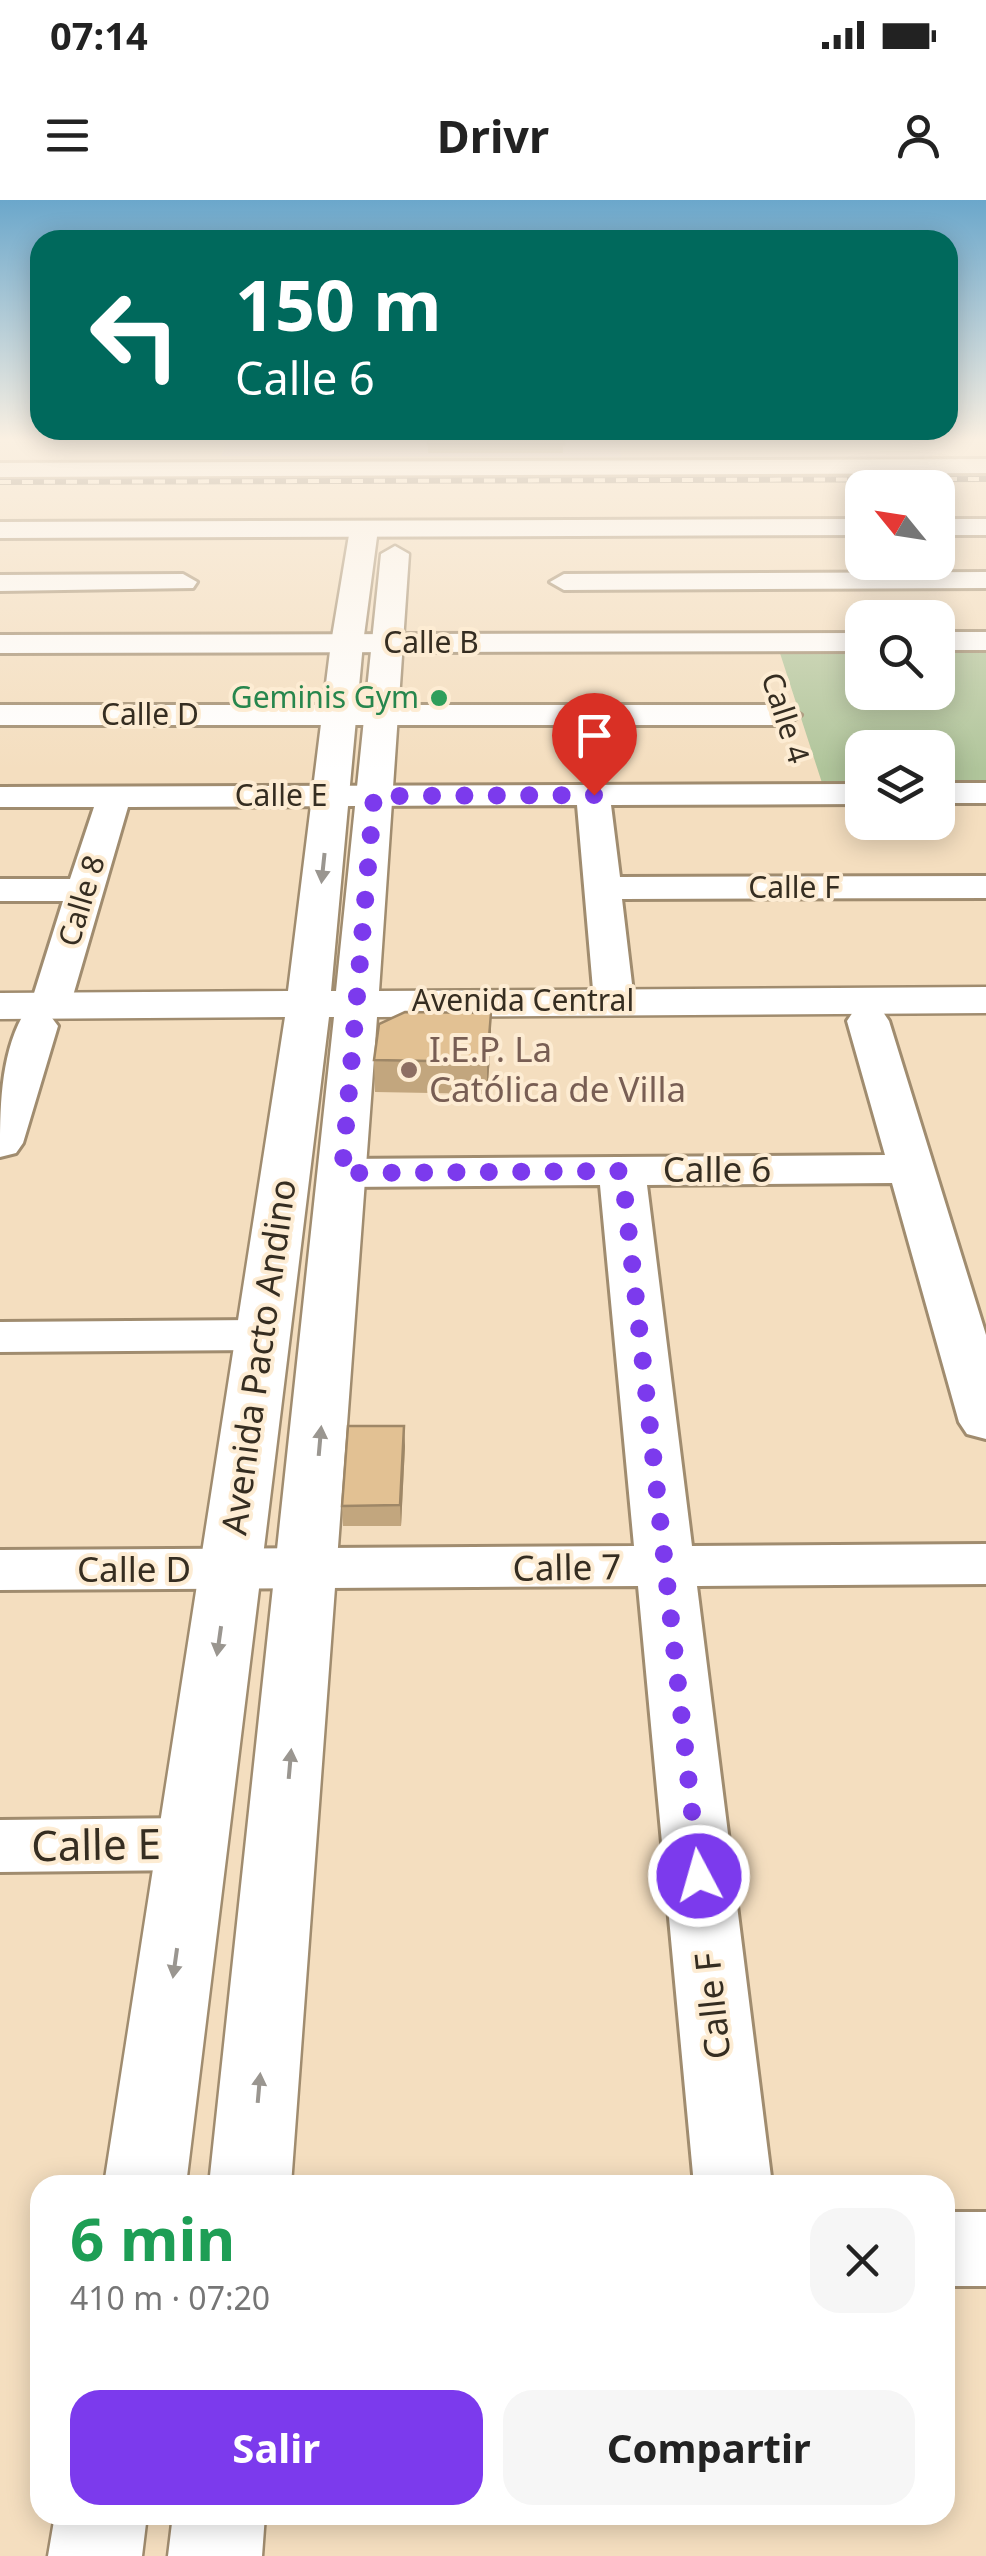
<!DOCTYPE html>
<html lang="es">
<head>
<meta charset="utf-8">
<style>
	body { margin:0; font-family:"Noto Sans",sans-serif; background:#f6f6f6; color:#222; height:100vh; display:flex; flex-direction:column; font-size:38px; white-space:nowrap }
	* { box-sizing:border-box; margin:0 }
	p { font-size:32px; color:#767676 }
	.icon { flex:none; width:55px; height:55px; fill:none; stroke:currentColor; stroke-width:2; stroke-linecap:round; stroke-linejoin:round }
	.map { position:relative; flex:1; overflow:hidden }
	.drawer { position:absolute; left:30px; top:1975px; width:925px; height:350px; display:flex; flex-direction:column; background:#fff; border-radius:30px; box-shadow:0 5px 25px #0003 }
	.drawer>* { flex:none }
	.banner { position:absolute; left:30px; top:30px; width:928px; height:210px; border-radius:30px; box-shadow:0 5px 25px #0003; background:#00695c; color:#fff; overflow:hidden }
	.needle { width:65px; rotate:300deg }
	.fabs { position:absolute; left:845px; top:270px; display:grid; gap:20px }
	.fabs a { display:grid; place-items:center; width:110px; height:110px; border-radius:20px; background:#fff; box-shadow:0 5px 25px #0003; font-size:50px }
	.pin { position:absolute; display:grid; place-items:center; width:85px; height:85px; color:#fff; margin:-102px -42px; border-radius:50% 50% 50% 0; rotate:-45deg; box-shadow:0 0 10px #0007 }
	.pin .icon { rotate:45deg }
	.me { position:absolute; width:110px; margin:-55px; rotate:354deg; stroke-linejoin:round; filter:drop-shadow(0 0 8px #0008) }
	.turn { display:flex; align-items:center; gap:35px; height:210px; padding:0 40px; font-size:45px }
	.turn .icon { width:130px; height:130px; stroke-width:2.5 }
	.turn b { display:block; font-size:70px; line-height:85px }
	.round { display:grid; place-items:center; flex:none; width:105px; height:105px; border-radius:30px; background:#f6f6f6 }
	.overview { display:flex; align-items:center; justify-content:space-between; height:170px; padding:0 40px }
	h1 { font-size:60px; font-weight:700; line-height:75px; color:#1e9e55 }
	.primary-button { display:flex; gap:20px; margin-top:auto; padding:20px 40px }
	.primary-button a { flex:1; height:115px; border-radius:30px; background:#7c3aed; color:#fff; font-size:40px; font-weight:700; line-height:115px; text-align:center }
	.primary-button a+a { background:#f6f6f6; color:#222 }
	.status { display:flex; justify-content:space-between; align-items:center; height:70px; padding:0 50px; background:#fff; direction:ltr }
	.status svg { height:28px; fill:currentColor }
	header { display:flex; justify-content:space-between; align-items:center; height:130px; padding:0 40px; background:#fff; font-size:45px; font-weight:700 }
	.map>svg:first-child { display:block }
	.education { fill:#e8d0d9 }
	.green { fill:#b0c59b }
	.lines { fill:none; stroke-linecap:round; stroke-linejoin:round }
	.minor-casing { stroke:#a08c6f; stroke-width:6 }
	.tertiary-casing { stroke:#a08c6f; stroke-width:5 }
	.minor { fill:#fff; fill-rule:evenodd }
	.tertiary { fill:#fff; fill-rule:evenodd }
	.rail-casing { stroke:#6a5e4d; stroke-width:6 }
	.rail { stroke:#fdecd3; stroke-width:4; stroke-dasharray:11; stroke-linecap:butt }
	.wall { fill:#c2a67e }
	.shaded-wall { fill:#9e8767 }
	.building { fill:#e2c193; stroke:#9e8767; stroke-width:2.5 }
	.oneway { fill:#9a9690 }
	.route { stroke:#7c3aed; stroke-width:18; stroke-dasharray:0 32.4 }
	.leisure-dot { fill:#2e9e5b; stroke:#fdecd3; stroke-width:4 }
	.education-dot { fill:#8d6e63; stroke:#fdecd3; stroke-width:4 }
	.labels { text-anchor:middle; stroke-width:8; stroke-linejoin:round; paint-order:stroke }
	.far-street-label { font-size:30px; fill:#352d21; stroke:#fdecd3 }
	.far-leisure-label { font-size:30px; fill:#27864d; stroke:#fdecd3; text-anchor:end }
	.education-label { font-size:35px; fill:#785e54; stroke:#fdecd3; text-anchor:start }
	.street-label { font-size:35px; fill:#352d21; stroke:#fdecd3 }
	.near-street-label { font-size:42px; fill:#352d21; stroke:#fdecd3 }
</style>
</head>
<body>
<div class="status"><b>07:14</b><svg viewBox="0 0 49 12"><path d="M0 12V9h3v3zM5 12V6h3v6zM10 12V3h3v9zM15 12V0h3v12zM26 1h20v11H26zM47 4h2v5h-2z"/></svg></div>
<header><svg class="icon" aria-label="menu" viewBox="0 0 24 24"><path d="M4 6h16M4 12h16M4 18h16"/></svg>Drivr<svg class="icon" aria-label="person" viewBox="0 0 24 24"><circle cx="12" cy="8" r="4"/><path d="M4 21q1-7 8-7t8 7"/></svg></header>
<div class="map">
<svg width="986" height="2356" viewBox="0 0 986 2356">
	<rect width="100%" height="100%" fill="#f4debf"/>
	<path class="education" d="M 228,240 L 614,240 L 620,246 L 621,258 L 221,256 Z"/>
	<path class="green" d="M 986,446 L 986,585 L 938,585 L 938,548 L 862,548 L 862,585 L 823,586 L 778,447 L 862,447 L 862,492 L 938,492 L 938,447 Z"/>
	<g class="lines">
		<g class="minor-casing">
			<path id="minor" d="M 986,259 L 986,273 L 0,277 L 0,263 Z
				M 862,319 L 862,335 L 0,338 L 0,322 Z
				M 938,319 L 986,319 L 986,335 L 938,335 Z
				M 986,372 L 986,388 L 564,390 L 550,382 L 564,374 Z
				M 183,374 L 197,382 L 193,388 L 0,391 L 0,375 Z
				M 938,432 L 986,432 L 986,450 L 938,450 Z
				M 862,433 L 862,451 L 0,453 L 0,435 Z
				M 0,505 L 785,505 L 801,515 L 785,525 L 0,525 Z
				M 938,583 L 986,583 L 986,603 L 938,603 Z
				M 862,584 L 862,604 L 611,605 L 620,677 L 986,676 L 986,698 L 622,699 L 634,801 L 628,810 L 614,813 L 600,810 L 594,801 L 577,605 L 128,607 L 70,806 L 64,815 L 52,818 L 58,826 L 23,943 L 16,953 L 0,957 C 0,910 0,858 22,817 L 35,814 L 30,806 L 63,701 L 0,701 L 0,679 L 70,679 L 94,607 L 0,607 L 0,587 Z
				M 868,809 L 883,812 L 889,821 L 986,1135 L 986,1239 L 967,1234 L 959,1222 L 892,983 L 647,985 L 692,1346 L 986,1344 L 986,1384 L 697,1386 L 772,1985 L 694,1985 L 638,1386 L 0,1390 L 0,1350 L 634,1346 L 600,985 L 342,987 L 326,983 L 319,973 L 326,963 L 342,959 L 885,955 L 847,821 L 853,812 Z
				M 262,1120 L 280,1124 L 288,1135 L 280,1146 L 262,1150 L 0,1152 L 0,1122 Z
				M 191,1618 L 215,1625 L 224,1644 L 215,1663 L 191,1670 L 0,1672 L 0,1620 Z
				M 945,2012 L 986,2012 L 986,2086 L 945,2086 Z"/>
		</g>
		<g class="tertiary-casing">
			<path id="tertiary" d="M 364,321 L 378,329 L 363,443 L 331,791 L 336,791 L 381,354 L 395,346 L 409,354 L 379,791 L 986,787 L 986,813 L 377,817 L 291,1985 L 209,1985 L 334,817 L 329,817 L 186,1985 L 104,1985 L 285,817 L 0,819 L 0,793 L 288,791 L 331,443 L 350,329 Z
				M 55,2315 L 147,2315 L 142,2356 L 48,2356 Z
				M 173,2315 L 265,2315 L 262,2356 L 168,2356 Z"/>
		</g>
		<use href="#minor" class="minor"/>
		<use href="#tertiary" class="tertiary"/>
		<g class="rail-casing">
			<path id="rail" d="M 0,282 L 986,279"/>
		</g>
		<use href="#rail" class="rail"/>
	</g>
	<path class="wall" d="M 428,240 L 563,240 L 563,253 L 428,253 Z
		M 491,813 L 491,844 L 487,894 L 375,892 L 374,860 Z
		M 405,1246 L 401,1326 L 343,1326 L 342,1306 Z"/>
	<path class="shaded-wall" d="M 491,813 L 491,844 L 487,894 L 487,862 Z
		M 404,1226 L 405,1246 L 401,1326 L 400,1305 Z"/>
	<path class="building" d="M 428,240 L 563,240 L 564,244 L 428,244 Z
		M 405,812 L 491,813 L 487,862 L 374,860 L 379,824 Z
		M 348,1226 L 404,1226 L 400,1305 L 342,1306 Z"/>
	<defs><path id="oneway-solid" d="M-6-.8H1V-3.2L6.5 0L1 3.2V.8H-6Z" transform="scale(2.5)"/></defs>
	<g class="oneway">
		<use href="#oneway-solid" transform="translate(323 668) rotate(96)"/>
		<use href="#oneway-solid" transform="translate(320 1241) rotate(-85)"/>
		<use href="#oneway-solid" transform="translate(219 1441) rotate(98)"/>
		<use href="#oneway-solid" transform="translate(290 1564) rotate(-85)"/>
		<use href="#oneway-solid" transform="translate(175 1763) rotate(98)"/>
		<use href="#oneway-solid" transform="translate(259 1888) rotate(-85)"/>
	</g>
	<linearGradient id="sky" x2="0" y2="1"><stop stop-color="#6ba7cb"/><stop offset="0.42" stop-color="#faf0e2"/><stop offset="1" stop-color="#faf0e2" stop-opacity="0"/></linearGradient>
	<rect width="986" height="570" fill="url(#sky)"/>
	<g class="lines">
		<path class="route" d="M 594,595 L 374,596 L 342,973 L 622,971 L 699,1676"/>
	</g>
	<circle class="leisure-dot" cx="439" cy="498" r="10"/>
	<circle class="education-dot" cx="409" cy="870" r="10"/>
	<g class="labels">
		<g class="far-street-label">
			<text x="431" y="453">Calle B</text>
			<text x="150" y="525">Calle D</text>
			<text transform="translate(785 518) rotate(72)" y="10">Calle 4</text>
			<text x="281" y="606">Calle E</text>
			<text x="794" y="698">Calle F</text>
			<text transform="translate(82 701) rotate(-73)" y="10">Calle 8</text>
			<text x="523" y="811">Avenida Central</text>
		</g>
		<g class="far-leisure-label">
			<text x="419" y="508">Geminis Gym</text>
		</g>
		<g class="education-label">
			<text x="429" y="862">I.E.P. La<tspan x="429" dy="40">Católica de Villa</tspan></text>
		</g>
		<g class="street-label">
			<text x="717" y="982">Calle 6</text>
			<text transform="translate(259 1157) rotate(-82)" y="12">Avenida Pacto Andino</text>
			<text transform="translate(567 1368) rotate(-1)" y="12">Calle 7</text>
			<text x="134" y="1382">Calle D</text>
			<text transform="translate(713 1806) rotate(-96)" y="12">Calle F</text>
		</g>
		<g class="near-street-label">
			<text transform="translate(96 1645) rotate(-1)" y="15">Calle E</text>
		</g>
	</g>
</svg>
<div class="fabs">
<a><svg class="needle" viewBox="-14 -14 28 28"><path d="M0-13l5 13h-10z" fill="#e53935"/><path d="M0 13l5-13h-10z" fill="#767676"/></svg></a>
<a><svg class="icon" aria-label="search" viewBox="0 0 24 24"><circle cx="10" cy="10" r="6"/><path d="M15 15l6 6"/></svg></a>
<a><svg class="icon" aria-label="layers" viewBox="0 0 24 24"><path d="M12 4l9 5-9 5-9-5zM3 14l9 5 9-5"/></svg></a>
</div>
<div class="pin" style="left:594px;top:595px;background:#d93025"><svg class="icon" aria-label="arrive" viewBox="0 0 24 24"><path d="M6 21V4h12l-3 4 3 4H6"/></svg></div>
<svg class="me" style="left:699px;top:1676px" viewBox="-20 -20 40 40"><circle r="17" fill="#7c3aed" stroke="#fff" stroke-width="3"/><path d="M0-11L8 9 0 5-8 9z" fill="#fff"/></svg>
<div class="banner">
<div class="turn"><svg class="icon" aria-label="left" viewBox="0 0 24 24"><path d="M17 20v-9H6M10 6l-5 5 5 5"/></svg><div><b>150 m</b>Calle 6</div></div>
</div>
<section class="drawer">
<div class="overview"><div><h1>6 min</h1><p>410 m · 07:20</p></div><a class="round"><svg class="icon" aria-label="close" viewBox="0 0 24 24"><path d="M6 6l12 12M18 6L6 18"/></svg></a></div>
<div class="primary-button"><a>Salir</a><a>Compartir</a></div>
</section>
</div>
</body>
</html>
